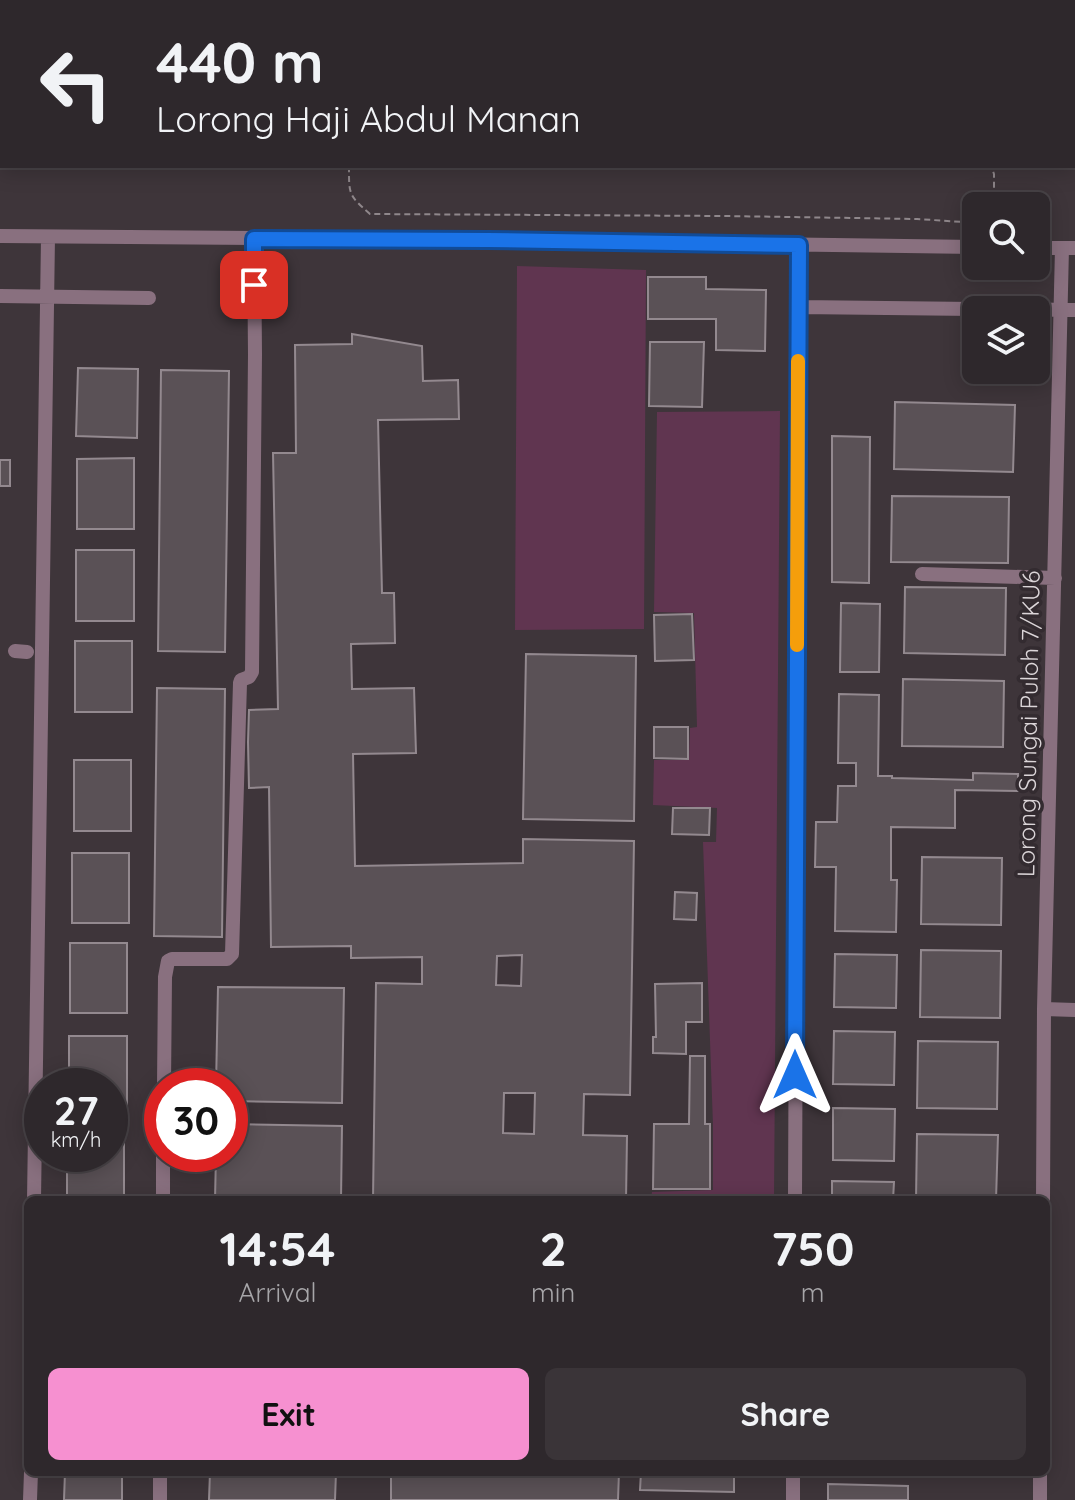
<!DOCTYPE html>
<html lang="en">
<head>
<meta charset="utf-8">
<style>
	body { margin:0; font-family:Quicksand,sans-serif; background:#3a3438; color:#f1f3f6; height:100vh; display:flex; flex-direction:column; font-size:30px; white-space:nowrap }
	* { box-sizing:border-box; margin:0 }
	p { font-size:26px; color:#a7a6a9 }
	.icon { flex:none; width:44px; height:44px; fill:none; stroke:currentColor; stroke-width:2; stroke-linecap:round; stroke-linejoin:round }
	.map { position:relative; flex:1; overflow:hidden }
	.sheet { position:absolute; left:24px; top:1196px; width:1026px; height:280px; display:flex; flex-direction:column; background:#2e282c; border-radius:12px; box-shadow:0 4px 20px #0003,0 0 0 2px #494448 }
	.sheet>* { flex:none }
	.hud { position:absolute; left:0px; top:0px; width:1076px; height:168px; box-shadow:0 4px 20px #0003,0 0 0 2px #494448; background:#2e282c; color:#f1f3f6; overflow:hidden }
	.buttons { position:absolute; left:962px; top:192px; display:grid; gap:16px }
	.buttons a { display:grid; place-items:center; width:88px; height:88px; border-radius:12px; background:#2e282c; box-shadow:0 4px 20px #0003,0 0 0 2px #494448; font-size:40px }
	.speed { position:absolute; left:24px; top:1068px; display:flex; gap:16px; font-size:40px; font-weight:700; text-align:center }
	.speed>* { display:grid; place-content:center; width:104px; height:104px; border-radius:50%; background:#2e282c; box-shadow:0 4px 20px #0003,0 0 0 2px #494448; line-height:1 }
	.speed small { font-size:20px; font-weight:400 }
	.speed .limit { border:12px solid #d22; background:#fff; color:#111 }
	.pin { position:absolute; display:grid; place-items:center; width:68px; height:68px; color:#fff; margin:-34px; border-radius:16px; box-shadow:0 4px 12px #0006 }
	.me { position:absolute; width:88px; margin:-44px; rotate:0deg; stroke-linejoin:round; filter:drop-shadow(0 0 6px #0008) }
	.turn { display:flex; align-items:center; gap:28px; height:168px; padding:0 24px; font-size:36px }
	.turn .icon { width:104px; height:104px; stroke-width:2.5 }
	.turn b { display:block; font-size:56px; line-height:68px }
	.eta { display:flex; justify-content:space-evenly; align-items:center; height:136px; text-align:center }
	.eta b { font-size:48px; font-weight:800; line-height:56px }
	.primary-button { display:flex; gap:16px; margin-top:auto; padding:16px 24px }
	.primary-button a { flex:1; height:92px; border-radius:12px; background:#f690d0; color:#111; font-size:32px; font-weight:800; line-height:92px; text-align:center }
	.primary-button a+a { background:#3a3438; color:#f1f3f6 }
	.map>svg:first-child { display:block }
	.green { fill:#603550 }
	.building { fill:#5a5156; stroke:#93898f; stroke-width:2; fill-rule:evenodd }
	.lines { fill:none; stroke-linecap:round; stroke-linejoin:round }
	.path { stroke:#8f878b; stroke-width:2; stroke-dasharray:6 4; stroke-linecap:butt }
	.minor { stroke:#89707f; stroke-width:14 }
	.route-casing { stroke:#114b97; stroke-width:20 }
	.route { stroke:#1a73e8; stroke-width:14 }
	.slow { stroke:#f59e0b; stroke-width:14 }
	.labels { text-anchor:middle; stroke-width:7; stroke-linejoin:round; paint-order:stroke }
	.street-label { font-size:24px; fill:#dbd5d8; stroke:#332b30 }
</style>
</head>
<body>
<div class="map">
<svg width="1075" height="1500" viewBox="0 0 1075 1500">
	<rect width="100%" height="100%" fill="#3e353a"/>
	<path class="green" d="M 517,266 L 646,270 L 644,629 L 515,630 Z
		M 780,411 L 774,1200 L 651,1200 L 652,1192 L 713,1190 L 713,1125 L 703,842 L 716,842 L 717,808 L 653,805 L 654,760 L 689,760 L 690,728 L 697,727 L 694,613 L 654,612 L 657,412 Z"/>
	<path class="building" d="M 648,277 L 706,277 L 706,289 L 766,290 L 765,351 L 716,350 L 716,319 L 648,319 Z
		M 352,334 L 422,346 L 423,381 L 458,380 L 459,419 L 378,420 L 382,593 L 394,593 L 395,643 L 351,644 L 352,689 L 414,688 L 416,753 L 353,754 L 355,866 L 523,863 L 523,839 L 634,841 L 630,1095 L 584,1094 L 583,1135 L 627,1136 L 626,1200 L 373,1200 L 376,983 L 422,984 L 422,957 L 351,958 L 351,946 L 271,947 L 269,787 L 249,788 L 248,742 L 249,710 L 278,709 L 273,453 L 296,453 L 295,345 L 352,344 ZM 522,955 L 521,986 L 496,985 L 497,956 ZM 504,1093 L 535,1093 L 534,1134 L 503,1133 Z
		M 650,342 L 704,342 L 702,407 L 649,406 Z
		M 78,368 L 138,369 L 137,438 L 76,436 Z
		M 161,370 L 229,371 L 225,652 L 158,651 Z
		M 895,402 L 1015,405 L 1013,472 L 894,469 Z
		M 832,436 L 870,437 L 869,583 L 832,582 Z
		M 134,458 L 134,529 L 77,529 L 77,459 Z
		M 0,460 L 10,460 L 10,486 L 0,486 Z
		M 892,496 L 1009,497 L 1008,563 L 891,562 Z
		M 76,550 L 134,550 L 134,621 L 76,621 Z
		M 905,587 L 1006,588 L 1005,655 L 904,653 Z
		M 841,603 L 880,604 L 879,672 L 840,672 Z
		M 692,614 L 694,660 L 655,661 L 654,615 Z
		M 75,641 L 132,641 L 132,712 L 75,712 Z
		M 526,654 L 636,656 L 634,821 L 523,819 Z
		M 903,679 L 1004,681 L 1003,747 L 902,746 Z
		M 157,688 L 225,689 L 222,937 L 154,936 Z
		M 839,694 L 879,695 L 878,776 L 892,776 L 892,778 L 973,780 L 973,773 L 1018,774 L 1018,791 L 955,790 L 955,828 L 891,827 L 891,880 L 897,880 L 896,932 L 835,931 L 836,867 L 815,867 L 816,822 L 837,822 L 838,786 L 856,786 L 856,763 L 838,763 Z
		M 654,727 L 688,727 L 688,759 L 654,758 Z
		M 74,760 L 131,760 L 131,831 L 74,831 Z
		M 673,808 L 710,808 L 709,835 L 672,834 Z
		M 72,853 L 129,853 L 129,923 L 72,923 Z
		M 922,857 L 1002,858 L 1001,925 L 921,924 Z
		M 675,892 L 697,893 L 696,920 L 674,919 Z
		M 70,943 L 127,943 L 127,1013 L 70,1013 Z
		M 921,950 L 1001,951 L 1000,1018 L 920,1017 Z
		M 835,954 L 897,955 L 896,1008 L 834,1007 Z
		M 702,983 L 702,1022 L 686,1022 L 686,1054 L 653,1053 L 653,1037 L 656,1037 L 655,984 Z
		M 218,987 L 344,988 L 342,1103 L 230,1101 L 230,1086 L 216,1086 Z
		M 834,1031 L 895,1032 L 894,1085 L 833,1084 Z
		M 69,1036 L 127,1036 L 127,1106 L 110,1106 L 110,1086 L 69,1086 Z
		M 918,1041 L 998,1042 L 997,1109 L 917,1108 Z
		M 690,1056 L 705,1056 L 705,1124 L 710,1124 L 710,1189 L 653,1189 L 654,1124 L 689,1124 Z
		M 833,1108 L 895,1109 L 894,1161 L 833,1160 Z
		M 230,1124 L 342,1126 L 341,1200 L 215,1200 L 216,1154 L 230,1154 Z
		M 110,1127 L 124,1127 L 124,1198 L 67,1198 L 67,1154 L 110,1154 Z
		M 917,1134 L 998,1135 L 996,1200 L 916,1200 Z
		M 832,1181 L 894,1182 L 893,1200 L 832,1200 Z
		M 65,1472 L 122,1472 L 122,1500 L 64,1500 Z
		M 210,1472 L 336,1472 L 335,1500 L 209,1500 Z
		M 391,1472 L 619,1472 L 618,1500 L 391,1500 Z
		M 641,1472 L 734,1472 L 734,1492 L 640,1490 Z
		M 828,1484 L 908,1486 L 908,1500 L 828,1500 Z"/>
	<g class="lines">
		<path class="path" d="M 349,166 C 349,194 348,195 370,214 L 725,216 L 917,219 L 963,222 L 976,217
			M 989,206 L 994,200 L 994,174 L 991,166"/>
		<path class="minor" d="M 24,2 L 24,0
			M 132,2 L 132,0
			M 243,2 L 243,0
			M 326,2 L 326,0
			M 436,2 L 436,0
			M 546,2 L 546,0
			M 653,2 L 653,0
			M 765,2 L 766,0
			M 876,2 L 876,0
			M 987,2 L 987,0
			M 1074,138 L 1075,138
			M 0,158 L 2,158
			M 0,236 L 488,240 L 976,247
			M 1036,248 L 1075,248
			M 0,296 L 149,298
			M 799,307 L 1075,310
			M 922,574 L 1055,578
			M 15,651 L 27,652
			M 1044,1009 L 1075,1010
			M 164,1086 L 165,977 L 168,961 L 172,959 L 227,959 L 232,954 L 240,683 L 241,680 L 249,677 L 252,672 L 255,354 L 254,239
			M 34,1200 L 48,237
			M 163,1200 L 163,1154
			M 795,1200 L 799,245
			M 1043,1200 L 1044,1009 L 1062,248
			M 30,1500 L 31,1472
			M 160,1500 L 160,1472
			M 793,1500 L 793,1472
			M 1040,1500 L 1040,1472"/>
	</g>
	<g class="lines">
		<g class="route-casing">
			<path id="route" d="M 254,285 L 254,239 L 488,240 L 799,245 L 795,1075"/>
		</g>
		<use href="#route" class="route"/>
		<path class="slow" d="M 797,645 L 798,361"/>
	</g>
	<g class="labels">
		<g class="street-label">
			<text transform="translate(1029 724) rotate(-89)" y="8">Lorong Sungai Puloh 7/KU6</text>
		</g>
	</g>
</svg>
<div class="buttons">
<a><svg class="icon" aria-label="search" viewBox="0 0 24 24"><circle cx="10" cy="10" r="6"/><path d="M15 15l6 6"/></svg></a>
<a><svg class="icon" aria-label="layers" viewBox="0 0 24 24"><path d="M12 4l9 5-9 5-9-5zM3 14l9 5 9-5"/></svg></a>
</div>
<div class="speed"><div>27<small>km/h</small></div><div class="limit">30</div></div>
<div class="pin" style="left:254px;top:285px;background:#d93025"><svg class="icon" aria-label="arrive" viewBox="0 0 24 24"><path d="M6 21V4h12l-3 4 3 4H6"/></svg></div>
<svg class="me" style="left:795px;top:1075px" viewBox="-20 -20 40 40"><path d="M0-17L14 15 0 8-14 15z" fill="#1a73e8" stroke="#fff" stroke-width="4"/></svg>
<div class="hud">
<div class="turn"><svg class="icon" aria-label="left" viewBox="0 0 24 24"><path d="M17 20v-9H6M10 6l-5 5 5 5"/></svg><div><b>440 m</b>Lorong Haji Abdul Manan</div></div>
</div>
<section class="sheet">
<div class="eta">
<div><b>14:54</b><p>Arrival</p></div>
<div><b>2</b><p>min</p></div>
<div><b>750</b><p>m</p></div>
</div>
<div class="primary-button"><a>Exit</a><a>Share</a></div>
</section>
</div>
</body>
</html>
